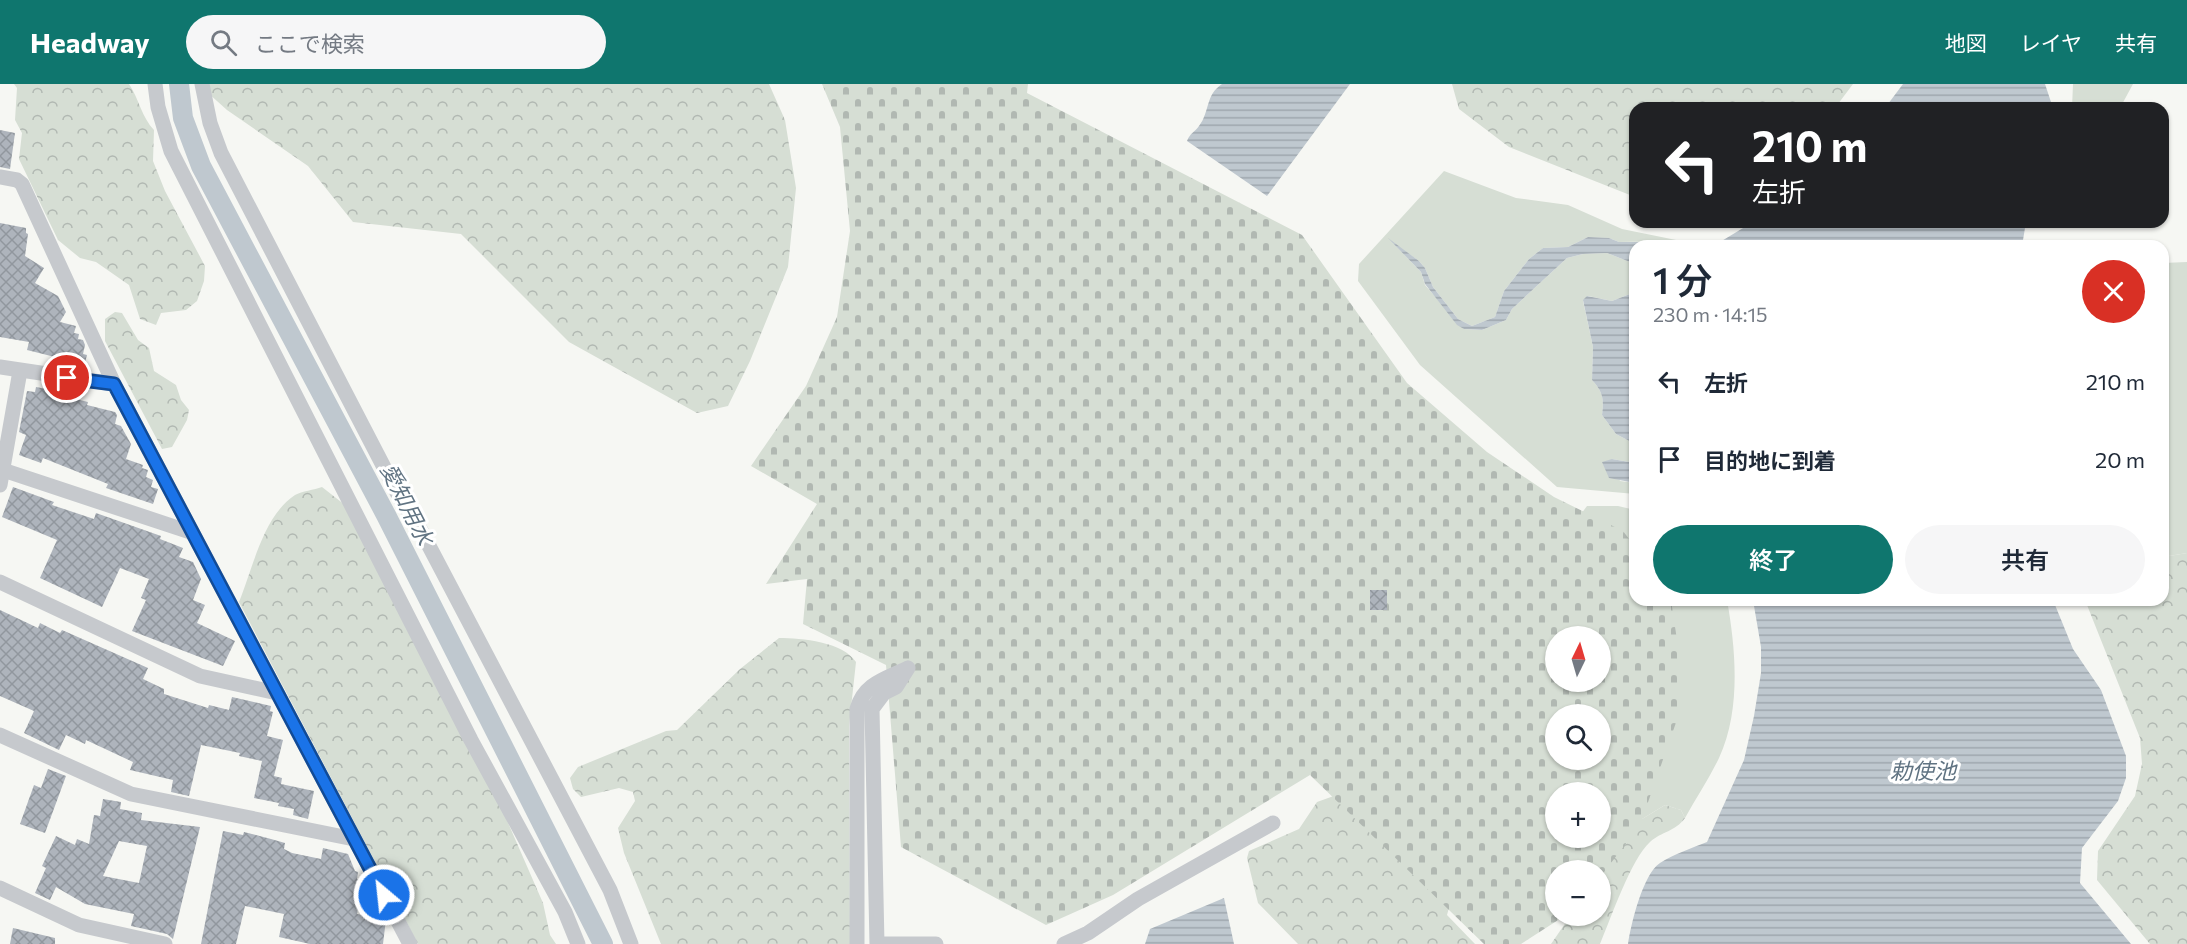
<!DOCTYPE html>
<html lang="ja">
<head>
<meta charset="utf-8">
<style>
	body { margin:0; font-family:Commissioner,"Noto Sans JP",sans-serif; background:#f6f6f7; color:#1f2937; height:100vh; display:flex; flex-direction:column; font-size:22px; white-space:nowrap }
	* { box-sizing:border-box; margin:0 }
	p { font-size:20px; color:#747a83 }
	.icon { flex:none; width:33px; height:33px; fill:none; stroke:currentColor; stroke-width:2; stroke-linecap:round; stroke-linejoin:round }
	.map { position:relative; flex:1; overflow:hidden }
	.panel { position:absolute; left:1629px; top:156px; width:540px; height:366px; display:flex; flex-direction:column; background:#fff; border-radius:18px; box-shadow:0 2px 4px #0004 }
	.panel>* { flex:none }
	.hud { position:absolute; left:1629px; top:18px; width:540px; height:126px; border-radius:18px; box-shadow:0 2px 4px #0004; background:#202124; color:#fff; overflow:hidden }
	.needle { width:39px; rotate:5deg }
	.controls { position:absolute; left:1545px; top:542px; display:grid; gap:12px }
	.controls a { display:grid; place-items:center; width:66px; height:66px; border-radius:50%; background:#fff; box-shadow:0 2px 4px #0004; font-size:30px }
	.pin { position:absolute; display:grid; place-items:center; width:51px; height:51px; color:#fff; margin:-26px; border:3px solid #fff; border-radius:50%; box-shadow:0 2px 6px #0007 }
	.me { position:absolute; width:66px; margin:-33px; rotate:332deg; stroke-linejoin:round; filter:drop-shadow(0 0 4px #0008) }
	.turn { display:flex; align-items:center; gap:21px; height:126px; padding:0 24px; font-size:27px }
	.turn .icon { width:78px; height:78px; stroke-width:2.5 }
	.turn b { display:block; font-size:42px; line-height:51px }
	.round { display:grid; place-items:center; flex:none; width:63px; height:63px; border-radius:32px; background:#f6f6f7 }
	.head { display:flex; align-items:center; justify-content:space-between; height:102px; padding:0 24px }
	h1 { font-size:36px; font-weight:600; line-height:45px }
	.action { display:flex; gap:12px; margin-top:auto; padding:12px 24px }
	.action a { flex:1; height:69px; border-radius:36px; background:#0f766e; color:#fff; font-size:24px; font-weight:600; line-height:69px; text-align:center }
	.action a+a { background:#f6f6f7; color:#1f2937 }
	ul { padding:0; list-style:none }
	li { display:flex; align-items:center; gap:18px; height:78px; padding:0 24px }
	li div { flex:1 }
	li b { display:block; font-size:22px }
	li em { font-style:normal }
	header { display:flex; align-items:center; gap:36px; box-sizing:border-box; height:84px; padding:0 30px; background:#0f766e; color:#fff }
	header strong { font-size:28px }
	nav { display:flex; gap:33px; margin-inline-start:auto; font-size:21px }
	.search { width:420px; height:54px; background:#f6f6f7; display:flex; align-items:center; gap:15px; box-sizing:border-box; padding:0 21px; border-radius:33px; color:#747a83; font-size:22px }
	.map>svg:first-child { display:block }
	.grass { fill:#d6ded4 }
	.forest { fill:url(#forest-crowns) }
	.cemetery { fill:url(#cemetery-stones); fill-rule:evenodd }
	.water { fill:url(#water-rules) }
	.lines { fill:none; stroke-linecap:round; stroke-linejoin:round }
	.canal { stroke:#bfc8cf; stroke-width:20 }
	.building { fill:url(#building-cross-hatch); fill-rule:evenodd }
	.street { stroke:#c6c9cd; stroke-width:15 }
	.route-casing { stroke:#114b97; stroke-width:15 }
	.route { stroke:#1a73e8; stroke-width:10 }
	.labels { text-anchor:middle; stroke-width:6; stroke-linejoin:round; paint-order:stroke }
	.water-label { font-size:22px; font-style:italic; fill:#607382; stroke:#fff }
</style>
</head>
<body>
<header>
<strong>Headway</strong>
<div class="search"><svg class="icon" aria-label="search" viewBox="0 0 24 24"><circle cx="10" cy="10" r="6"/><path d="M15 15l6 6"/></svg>ここで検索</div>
<nav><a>地図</a><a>レイヤ</a><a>共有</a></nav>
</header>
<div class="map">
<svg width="2187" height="860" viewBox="0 0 2187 860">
	<defs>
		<pattern id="forest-crowns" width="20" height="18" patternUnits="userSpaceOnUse" patternTransform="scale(1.5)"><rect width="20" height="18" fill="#d6ded4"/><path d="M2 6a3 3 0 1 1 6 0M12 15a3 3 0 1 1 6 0" fill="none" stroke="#b1b8b2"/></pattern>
		<pattern id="cemetery-stones" width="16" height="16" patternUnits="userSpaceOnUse" patternTransform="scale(1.5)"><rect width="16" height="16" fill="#d6ded4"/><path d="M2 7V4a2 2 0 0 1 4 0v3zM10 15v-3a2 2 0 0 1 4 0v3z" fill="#b1b8b2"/></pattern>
		<pattern id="water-rules" width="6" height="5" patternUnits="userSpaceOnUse" patternTransform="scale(1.5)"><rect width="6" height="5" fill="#bfc8cf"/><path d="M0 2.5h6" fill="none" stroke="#9fa7ae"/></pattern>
		<pattern id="building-cross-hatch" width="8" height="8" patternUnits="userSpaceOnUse" patternTransform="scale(1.5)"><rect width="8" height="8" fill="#aeb4bc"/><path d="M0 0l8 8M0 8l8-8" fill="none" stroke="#91979e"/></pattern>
	</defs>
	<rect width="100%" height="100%" fill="#f6f7f3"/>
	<path class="grass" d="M 2073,0 L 2133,0 L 2120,24 L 2072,24 Z
		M 1444,87 L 1516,114 L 1568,121 L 1622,145 L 1681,157 L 1619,158 L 1609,154 L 1588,153 L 1568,163 L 1543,164 L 1529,175 L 1504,207 L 1495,233 L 1472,242 L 1458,235 L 1433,203 L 1425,184 L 1419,177 L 1393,159 L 1421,188 L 1425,201 L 1464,245 L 1482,246 L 1506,236 L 1512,225 L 1567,174 L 1583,170 L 1607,169 L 1635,180 L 1635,208 L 1612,217 L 1588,212 L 1583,217 L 1593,263 L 1592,296 C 1603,308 1604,315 1602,331 L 1616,350 L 1635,360 L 1635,379 L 1612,375 L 1620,397 L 1635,399 L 1635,410 L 1557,403 L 1420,281 L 1358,197 L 1359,180 Z
		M 2187,178 L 2187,469 L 2163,473 L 2163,179 Z
		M 1587,422 L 1618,422 L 1635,426 L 1635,504 L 1578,434 Z
		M 1643,516 L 1727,516 C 1736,566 1741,627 1719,674 C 1709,695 1696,714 1685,734 L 1681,726 L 1665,721 L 1629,743 Z"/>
	<path class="forest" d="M 14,0 L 129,0 C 139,15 142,34 154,46 L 153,77 L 165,107 L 205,182 L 204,197 L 197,217 L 186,226 L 161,229 L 156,241 L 140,235 L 129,201 L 96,178 L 80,174 L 58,156 L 19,75 L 22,49 L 15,36 L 17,4 Z
		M 198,0 L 769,0 L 785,36 L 796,104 L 788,183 L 750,277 L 728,322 L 697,329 L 569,258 L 461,150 L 353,138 L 308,82 L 227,26 Z
		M 1452,0 L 1853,0 L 1835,24 L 1635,24 L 1635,113 L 1509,63 L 1459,25 Z
		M 115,228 L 122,229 L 138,256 L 149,264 L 154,287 L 176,301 L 181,316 L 189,326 L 187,336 L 172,363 L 162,365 L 105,257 L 105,235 Z
		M 322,403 L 345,421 L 505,732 L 543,819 L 550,851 L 556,860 L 418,860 L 239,518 C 253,484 263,432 295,411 C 302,407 314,406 322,403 Z
		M 2187,469 L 2187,860 L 2150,860 L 2097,796 L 2098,767 L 2135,712 L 2142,680 L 2140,654 L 2085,516 L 2163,516 L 2163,473 Z
		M 779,554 C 802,554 843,558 856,578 L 849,642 L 850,860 L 661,860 L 624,769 L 618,744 L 635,717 L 633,708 L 619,704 L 581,713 L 573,705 L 570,694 L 578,683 L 666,647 L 677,646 L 740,585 Z
		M 1342,709 L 1450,820 L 1447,831 L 1475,860 L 1298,860 L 1258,819 L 1247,774 L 1249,767 L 1299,745 L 1317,718 Z
		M 1665,721 L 1681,726 L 1685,734 C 1675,748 1662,747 1650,758 C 1631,775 1611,834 1600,860 L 1551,860 L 1571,831 L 1600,831 L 1600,786 L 1629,743 Z"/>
	<path class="cemetery" d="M 822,0 L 1028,0 L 1027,9 L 1302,151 L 1407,299 L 1487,368 L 1554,413 L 1623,447 L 1635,463 L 1635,516 L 1671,516 L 1677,556 L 1679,630 L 1640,741 L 1601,792 L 1600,786 L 1556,786 L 1556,831 L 1566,831 L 1521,860 L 1484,860 L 1310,691 L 1113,811 L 1046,841 L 901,763 L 886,581 L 803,540 L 807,495 L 766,500 L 817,420 L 751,382 L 806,302 L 837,233 L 850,147 L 840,43 ZM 1556,552 L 1600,552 L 1600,597 L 1556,597 ZM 1556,630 L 1600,630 L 1600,675 L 1556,675 ZM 1556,708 L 1600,708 L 1600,753 L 1556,753 Z"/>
	<path class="water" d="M 1222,0 L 1350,0 L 1267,112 L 1187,57 C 1190,49 1195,48 1199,42 C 1210,28 1205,11 1222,0 Z
		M 1903,0 L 2045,0 L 2053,24 L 1885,24 Z
		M 1753,138 L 2026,138 L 2022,162 L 1635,162 L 1635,180 L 1607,169 L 1583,170 L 1567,174 L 1512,225 L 1506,236 L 1482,246 L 1464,245 L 1457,241 L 1425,200 L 1421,188 L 1388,154 L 1419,177 L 1425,184 L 1433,203 L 1458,235 L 1472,242 L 1495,233 L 1504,207 L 1529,175 L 1543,164 L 1568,163 L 1588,153 L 1609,154 L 1619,158 L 1720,158 Z
		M 1635,208 L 1635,360 L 1616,350 L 1602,331 C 1604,315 1603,308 1592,296 L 1593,263 L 1583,216 L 1587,212 L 1612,217 Z
		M 1612,375 L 1635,379 L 1635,399 L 1609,394 L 1602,378 Z
		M 1753,516 L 2053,516 L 2073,565 L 2101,606 L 2126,672 L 2126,694 L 2118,717 L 2082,764 L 2080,799 L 2131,860 L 1628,860 C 1631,840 1643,790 1660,779 C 1674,770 1692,764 1707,758 L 1744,676 L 1754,632 L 1761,589 L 1761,563 Z
		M 1224,814 L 1234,860 L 1145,860 L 1150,845 Z"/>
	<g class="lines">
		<path class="canal" d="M 179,0 L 183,34 L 201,82 L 386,431 L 603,860"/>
	</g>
	<path class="building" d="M 0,46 L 15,49 L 10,85 L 0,83 Z
		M 0,139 L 26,144 L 26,149 L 28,150 L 25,172 L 44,184 L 35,199 L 58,212 L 66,228 L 60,238 L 76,242 L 74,249 L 79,250 L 78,255 L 83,256 L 85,261 L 83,270 L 87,271 L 83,286 L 65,282 L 66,277 L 51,272 L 27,266 L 29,258 L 0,253 Z
		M 36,303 L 63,308 L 63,312 L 88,318 L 87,321 L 115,328 L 117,331 L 115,340 L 121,342 L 131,360 L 126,375 L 143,381 L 142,384 L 148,386 L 146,393 L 153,396 L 151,403 L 158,405 L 153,420 L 106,404 L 108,400 L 43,374 L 41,379 L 19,371 L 26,351 L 19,348 L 27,307 L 35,308 Z
		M 13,403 L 54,418 L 52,421 L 94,435 L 96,429 L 161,452 L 160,455 L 183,464 L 179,473 L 193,478 L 201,495 L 193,516 L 205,521 L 197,539 L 235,557 L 223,582 L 132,547 L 146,516 L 141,514 L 149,495 L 120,484 L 102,523 L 40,494 L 57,456 L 2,433 Z
		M 1370,506 L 1387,506 L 1387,526 L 1370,526 Z
		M 0,526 L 38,544 L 40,539 L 60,549 L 62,546 L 148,584 L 143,595 L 164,605 L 164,610 L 208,624 L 209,621 L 229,626 L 232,613 L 271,622 L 270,627 L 273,628 L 267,652 L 283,656 L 274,692 L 282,694 L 281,700 L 314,707 L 308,735 L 293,731 L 294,725 L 278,722 L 279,719 L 254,714 L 262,677 L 239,672 L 240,669 L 201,661 L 189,712 L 171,708 L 173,696 L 130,686 L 133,678 L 86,656 L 85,660 L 66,651 L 59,666 L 24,649 L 34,627 L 0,612 Z
		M 48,685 L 66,692 L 45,749 L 20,740 L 34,701 L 41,704 Z
		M 103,715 L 121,718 L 120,725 L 142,729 L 141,736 L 200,743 L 173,855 L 167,850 L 131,842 L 134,830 L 85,820 L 56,803 L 50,816 L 35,809 L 46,784 L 42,782 L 56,752 L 75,761 L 77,755 L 89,760 L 94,731 L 100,732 ZM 119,757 L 147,762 L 139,799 L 103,792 Z
		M 223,747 L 243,751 L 244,748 L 271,755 L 285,759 L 284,765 L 292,769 L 321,775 L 323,764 L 348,770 L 355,787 L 358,788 L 357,795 L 364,797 L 357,830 L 386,835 L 383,860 L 310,860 L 279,853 L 284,830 L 245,822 L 236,860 L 201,860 Z
		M 13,844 L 55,854 L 55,860 L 10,860 Z"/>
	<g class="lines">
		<path class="street" d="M 155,0 L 158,23 L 171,67 L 471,656 L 565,828 L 578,860
			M 202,0 L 210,39 L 221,69 L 402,418 L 418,441 L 610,806 L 631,860
			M 0,93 L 17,96 L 22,100 L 114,300 L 410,860
			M 0,283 L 114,300
			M 3,386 L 193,449
			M 0,401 L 20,287
			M 0,498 L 200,592 L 277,609
			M 0,651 L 131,710 L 354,755
			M 0,804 L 79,841 L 165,860
			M 857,860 L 857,625 C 864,599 886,595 908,584
			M 877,860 L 872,625 L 884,609 L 896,603 L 908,584
			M 877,860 L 936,860
			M 1064,860 L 1088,849 L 1138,815 L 1273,739"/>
	</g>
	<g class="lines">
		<g class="route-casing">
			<path id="route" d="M 67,294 L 114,300 L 384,811"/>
		</g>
		<use href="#route" class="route"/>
	</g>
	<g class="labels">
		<g class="water-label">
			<text transform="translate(407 420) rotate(63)" y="8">愛知用水</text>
			<text x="1923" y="695">勅使池</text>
		</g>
	</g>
</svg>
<div class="controls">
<a><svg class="needle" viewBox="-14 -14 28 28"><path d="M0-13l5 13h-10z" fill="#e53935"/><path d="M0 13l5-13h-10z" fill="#747a83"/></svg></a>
<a><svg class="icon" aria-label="search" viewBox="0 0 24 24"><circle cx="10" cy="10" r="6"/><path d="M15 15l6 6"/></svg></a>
<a>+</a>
<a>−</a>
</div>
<div class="pin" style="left:67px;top:294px;background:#d93025"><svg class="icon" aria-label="arrive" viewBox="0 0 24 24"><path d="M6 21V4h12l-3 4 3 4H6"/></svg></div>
<svg class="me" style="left:384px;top:811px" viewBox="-20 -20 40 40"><circle r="17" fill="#1a73e8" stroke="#fff" stroke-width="3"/><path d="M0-11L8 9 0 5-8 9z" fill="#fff"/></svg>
<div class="hud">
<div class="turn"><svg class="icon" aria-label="left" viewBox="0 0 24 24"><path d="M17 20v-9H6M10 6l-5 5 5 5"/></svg><div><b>210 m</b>左折</div></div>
</div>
<section class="panel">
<div class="head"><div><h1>1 分</h1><p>230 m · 14:15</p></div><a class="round" style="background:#d93025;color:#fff"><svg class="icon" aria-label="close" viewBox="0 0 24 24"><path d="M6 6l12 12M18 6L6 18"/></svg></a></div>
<ul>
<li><svg class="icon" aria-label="left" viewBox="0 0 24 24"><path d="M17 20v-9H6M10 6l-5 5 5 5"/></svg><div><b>左折</b></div><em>210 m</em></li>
<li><svg class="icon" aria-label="arrive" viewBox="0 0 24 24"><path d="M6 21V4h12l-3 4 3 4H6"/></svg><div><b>目的地に到着</b></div><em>20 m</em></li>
</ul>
<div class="action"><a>終了</a><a>共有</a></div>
</section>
</div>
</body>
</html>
